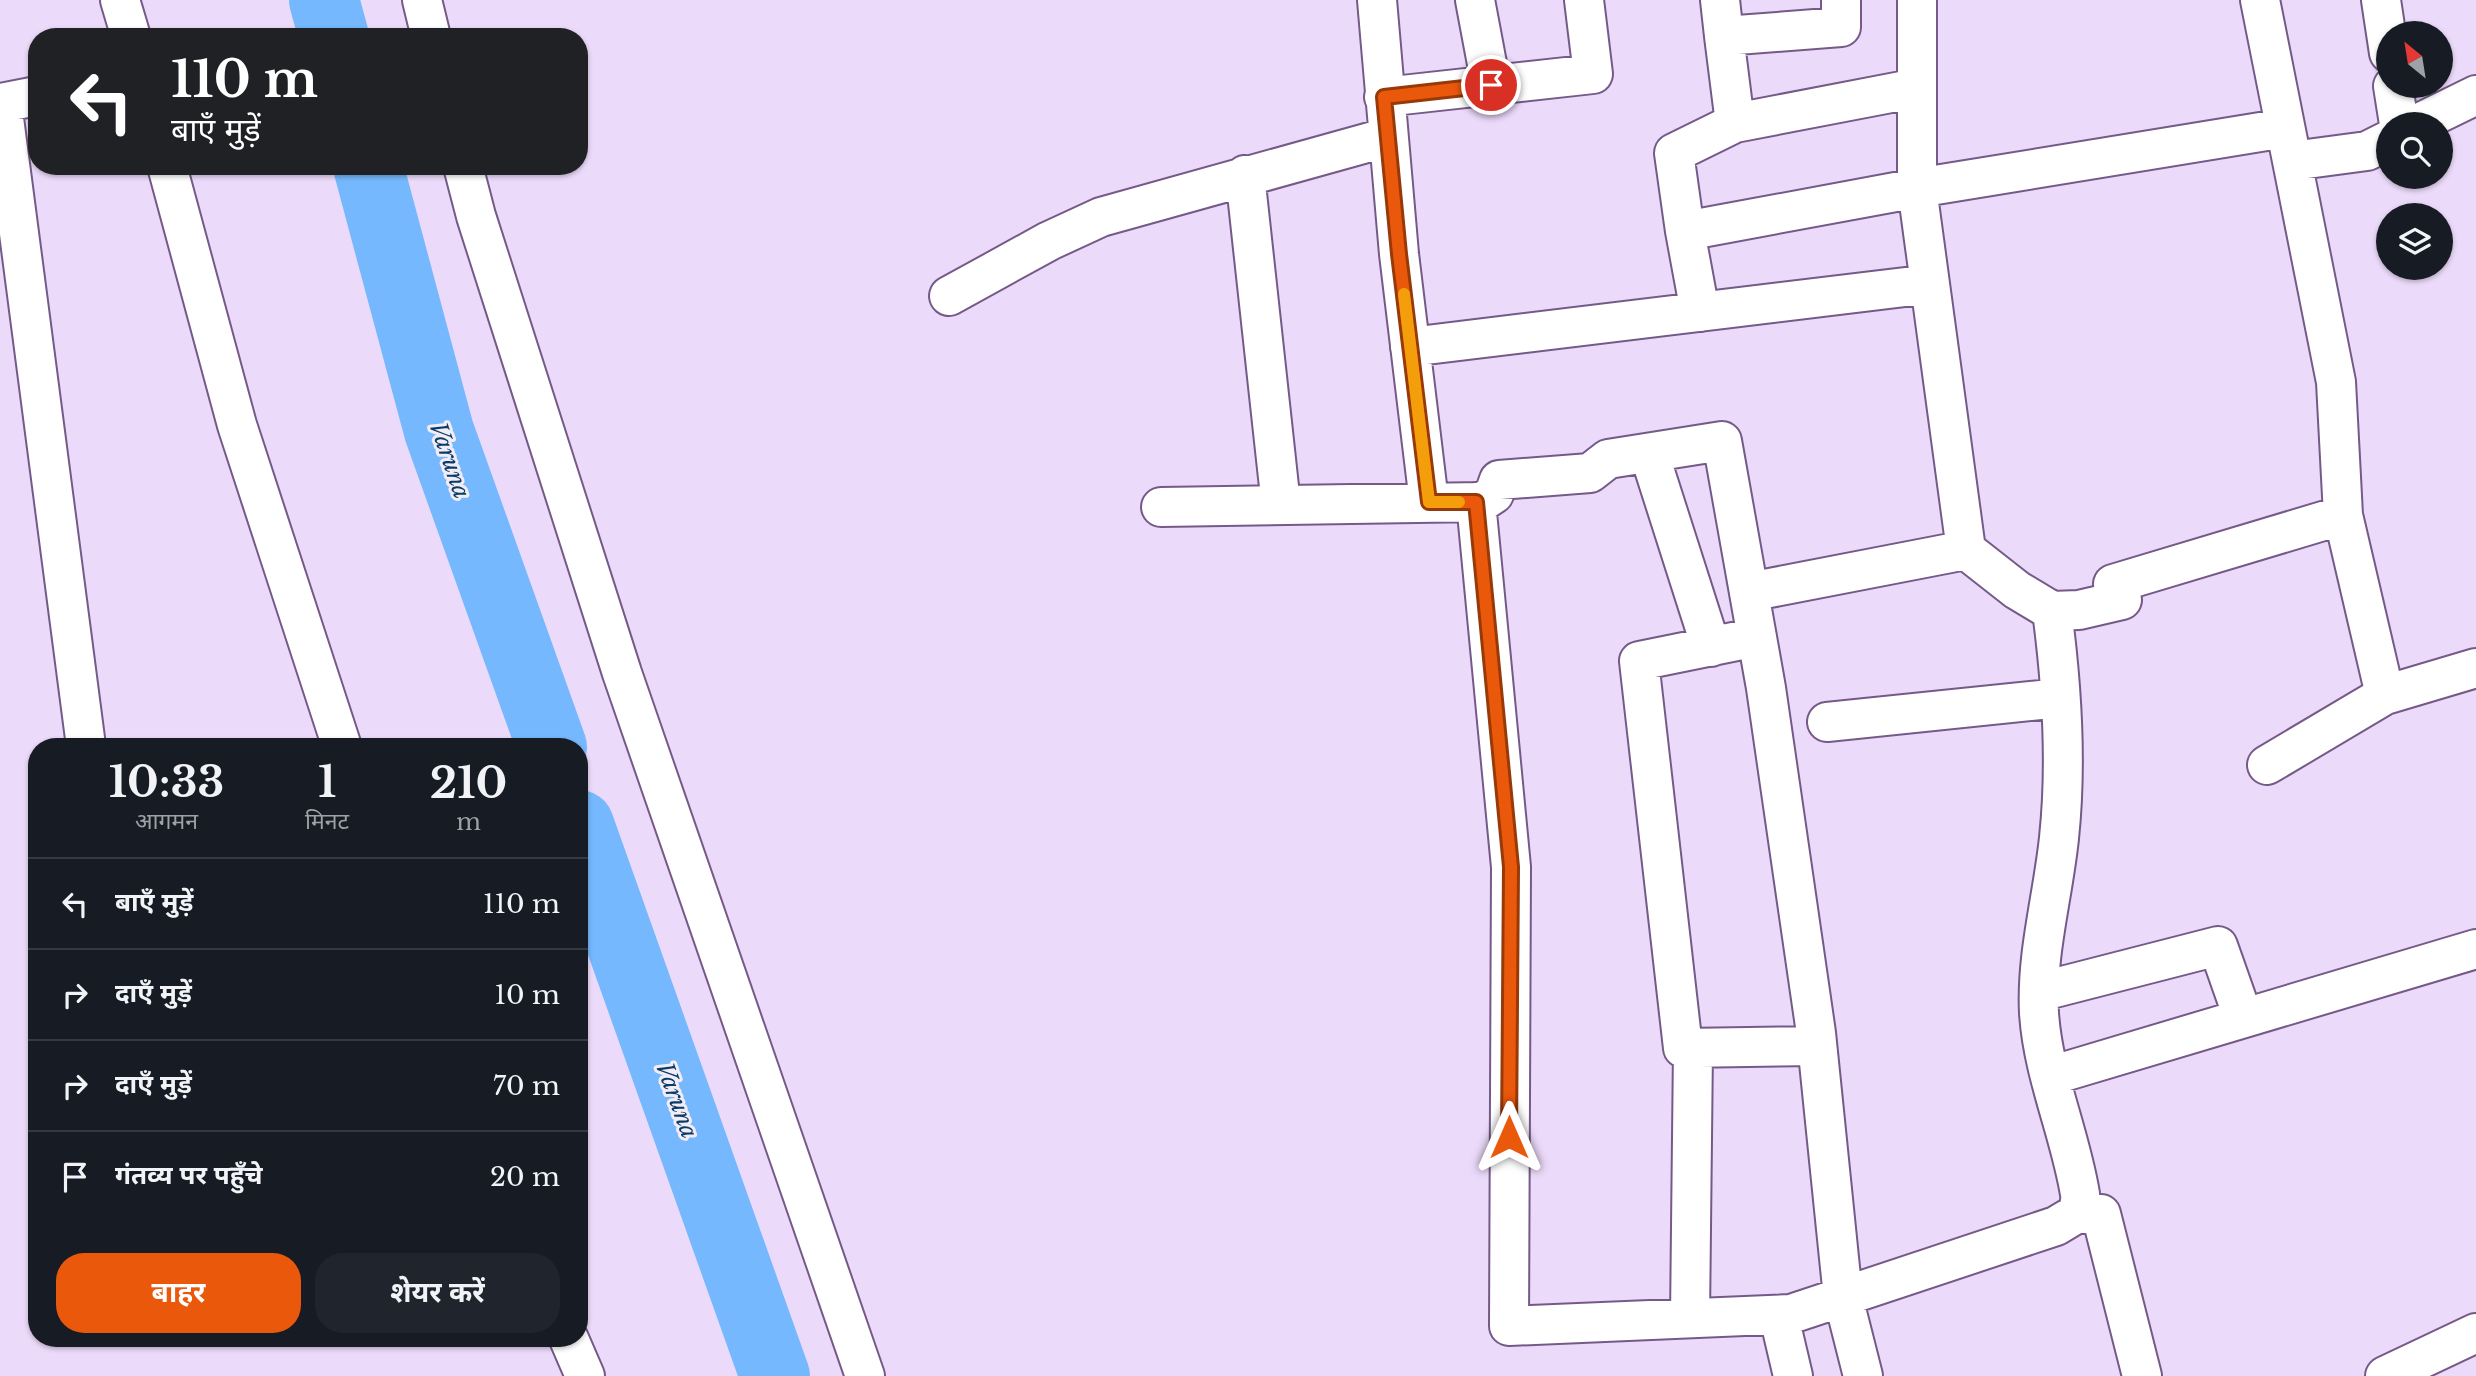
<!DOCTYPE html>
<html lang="hi">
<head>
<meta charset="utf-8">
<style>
	body { margin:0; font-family:"Libre Baskerville","Noto Sans Devanagari",serif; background:#20242c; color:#f1f3f6; height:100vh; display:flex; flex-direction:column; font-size:26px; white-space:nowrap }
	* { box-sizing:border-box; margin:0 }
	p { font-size:23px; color:#9ea1a6 }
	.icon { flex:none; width:38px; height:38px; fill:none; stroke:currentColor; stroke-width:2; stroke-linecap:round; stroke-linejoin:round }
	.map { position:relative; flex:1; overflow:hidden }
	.sheet { position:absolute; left:28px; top:738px; width:560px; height:609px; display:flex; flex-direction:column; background:#171b24; border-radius:28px; box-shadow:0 2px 5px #0004 }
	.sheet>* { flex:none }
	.top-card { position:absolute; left:28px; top:28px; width:560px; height:147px; border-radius:28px; box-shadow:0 2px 5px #0004; background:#202124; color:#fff; overflow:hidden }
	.needle { width:46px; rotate:330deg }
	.buttons { position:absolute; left:2376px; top:21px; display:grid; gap:14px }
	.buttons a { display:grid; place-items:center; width:77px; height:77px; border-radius:50%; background:#171b24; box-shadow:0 2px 5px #0004; font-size:35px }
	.pin { position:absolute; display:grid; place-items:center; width:60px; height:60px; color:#fff; margin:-30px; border:4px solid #fff; border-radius:50%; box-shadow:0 2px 7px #0007 }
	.me { position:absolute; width:77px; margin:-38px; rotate:0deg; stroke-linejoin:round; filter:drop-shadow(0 0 5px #0008) }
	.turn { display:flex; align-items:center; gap:24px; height:147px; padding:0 28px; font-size:32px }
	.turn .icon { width:91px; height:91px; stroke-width:2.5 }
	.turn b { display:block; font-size:49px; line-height:60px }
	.eta { display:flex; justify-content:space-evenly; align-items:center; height:119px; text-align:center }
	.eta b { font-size:42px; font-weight:700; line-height:49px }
	.cta { display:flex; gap:14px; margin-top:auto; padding:14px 28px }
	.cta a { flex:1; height:80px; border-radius:28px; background:#ea580c; color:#fff; font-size:28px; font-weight:700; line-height:80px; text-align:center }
	.cta a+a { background:#20242c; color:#f1f3f6 }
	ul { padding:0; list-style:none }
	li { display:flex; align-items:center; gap:21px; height:91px; padding:0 28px; border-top:2px solid #363941 }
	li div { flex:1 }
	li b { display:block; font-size:26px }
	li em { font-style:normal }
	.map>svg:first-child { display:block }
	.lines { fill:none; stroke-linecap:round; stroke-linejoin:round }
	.river { stroke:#75b8fd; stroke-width:70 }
	.minor-casing { stroke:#755a88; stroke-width:42 }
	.tertiary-casing { stroke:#755a88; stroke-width:42 }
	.minor { stroke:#fff; stroke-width:38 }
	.tertiary { stroke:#fff; stroke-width:38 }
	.route-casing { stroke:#983908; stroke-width:18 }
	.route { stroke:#ea580c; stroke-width:12 }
	.slow { stroke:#f59e0b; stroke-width:12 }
	.labels { text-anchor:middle; stroke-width:6; stroke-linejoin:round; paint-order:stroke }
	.water-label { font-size:23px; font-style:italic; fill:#083b66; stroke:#f2ecf7 }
</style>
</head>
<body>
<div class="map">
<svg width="2476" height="1376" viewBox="0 0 2476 1376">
	<rect width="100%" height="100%" fill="#ecdafa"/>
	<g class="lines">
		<path class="river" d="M 324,0 L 334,37
			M 368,166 L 439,431 L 552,747
			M 579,825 L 775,1376"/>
		<g class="minor-casing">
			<path id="minor" d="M 422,0 L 431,37
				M 1377,0 L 1399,254 L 1429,502
				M 1475,0 L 1491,85
				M 1720,0 L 1724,36 L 1841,27 L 1841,0
				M 1917,0 L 1917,188 L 1966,550 L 2017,590 L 2052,611
				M 2260,0 L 2336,382 L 2343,515 L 2385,695 L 2267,765
				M 2381,0 L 2389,53
				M 1724,36 L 1735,123 L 1917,88
				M 2393,86 L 2399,124
				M 1384,97 L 1593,74 L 1584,0
				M 0,103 L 37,96
				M 2,103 L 86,746
				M 2417,124 L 2476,95
				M 2292,161 L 2367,151 L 2389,140
				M 463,166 L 476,216 L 622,673 L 865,1376
				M 1245,175 L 1281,505
				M 1685,231 L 1674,153 L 1735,123
				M 949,296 L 1049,241 L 1101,217 L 1388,137
				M 1700,312 L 1685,231 L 1917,188 L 2285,128
				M 1410,347 L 1930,284
				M 1649,453 L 1711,647
				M 1476,502 L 1511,867 L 1509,1326 L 1791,1314 L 2056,1226 L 2076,1214 C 2079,1208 2081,1201 2080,1194 C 2070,1133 2043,1075 2039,1013 C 2036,954 2053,896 2059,838 C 2067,763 2062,686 2052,611 L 2079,610 L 2122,600 L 2113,584 L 2343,515
				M 1161,507 L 1482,502 L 1494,494 L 1499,480 L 1590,473 L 1608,459 L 1722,441 L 1766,688 L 1816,1033 L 1843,1297 L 1863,1376
				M 1749,592 L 1966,550
				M 1757,637 L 1639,661 L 1683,1048 L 1817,1046
				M 2385,695 L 2476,668
				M 1827,722 L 2060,698
				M 2039,992 L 2218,946 L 2243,1017
				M 2050,1076 L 2476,949
				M 2076,1214 L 2101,1214 L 2142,1376
				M 1791,1314 L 1783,1319 L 1781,1325 L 1793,1376
				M 1690,1318 L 1693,1048
				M 2385,1376 L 2476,1333"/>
		</g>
		<g class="tertiary-casing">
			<path id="tertiary" d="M 120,0 L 131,37
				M 167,166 L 237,425 L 342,747
				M 569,1339 L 585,1376"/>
		</g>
		<use href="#minor" class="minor"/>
		<use href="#tertiary" class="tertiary"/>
	</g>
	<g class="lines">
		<g class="route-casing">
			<path id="route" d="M 1491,85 L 1384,97 L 1399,254 L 1429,502 L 1476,502 L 1511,867 L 1509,1137"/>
		</g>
		<use href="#route" class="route"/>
		<path class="slow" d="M 1404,294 L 1429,502 L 1459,502"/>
	</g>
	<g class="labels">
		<g class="water-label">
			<text transform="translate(450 460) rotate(71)" y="8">Varuna</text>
			<text transform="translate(677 1100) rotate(70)" y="8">Varuna</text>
		</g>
	</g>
</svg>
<div class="buttons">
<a><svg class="needle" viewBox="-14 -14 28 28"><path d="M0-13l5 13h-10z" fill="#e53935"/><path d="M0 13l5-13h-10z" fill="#9ea1a6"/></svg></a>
<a><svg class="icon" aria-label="search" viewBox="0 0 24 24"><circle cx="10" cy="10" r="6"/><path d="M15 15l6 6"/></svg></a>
<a><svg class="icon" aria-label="layers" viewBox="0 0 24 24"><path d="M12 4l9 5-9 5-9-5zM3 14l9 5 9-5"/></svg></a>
</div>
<div class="pin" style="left:1491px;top:85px;background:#d93025"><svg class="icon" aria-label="arrive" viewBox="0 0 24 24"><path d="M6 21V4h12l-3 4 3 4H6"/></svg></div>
<svg class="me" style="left:1509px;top:1137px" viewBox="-20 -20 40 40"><path d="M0-17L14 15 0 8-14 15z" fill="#ea580c" stroke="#fff" stroke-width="4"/></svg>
<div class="top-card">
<div class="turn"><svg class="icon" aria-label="left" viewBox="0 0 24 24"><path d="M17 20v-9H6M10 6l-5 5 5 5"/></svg><div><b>110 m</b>बाएँ मुड़ें</div></div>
</div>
<section class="sheet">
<div class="eta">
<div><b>10:33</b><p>आगमन</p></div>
<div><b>1</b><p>मिनट</p></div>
<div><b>210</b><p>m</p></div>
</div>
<ul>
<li><svg class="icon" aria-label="left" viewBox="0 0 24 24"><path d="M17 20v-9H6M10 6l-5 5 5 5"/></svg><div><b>बाएँ मुड़ें</b></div><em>110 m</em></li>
<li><svg class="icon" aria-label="right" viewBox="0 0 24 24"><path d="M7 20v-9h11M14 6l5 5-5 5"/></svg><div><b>दाएँ मुड़ें</b></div><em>10 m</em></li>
<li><svg class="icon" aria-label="right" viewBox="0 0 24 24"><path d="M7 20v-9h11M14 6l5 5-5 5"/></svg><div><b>दाएँ मुड़ें</b></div><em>70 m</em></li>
<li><svg class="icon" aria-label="arrive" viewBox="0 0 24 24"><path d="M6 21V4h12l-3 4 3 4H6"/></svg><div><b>गंतव्य पर पहुँचे</b></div><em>20 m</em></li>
</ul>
<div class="cta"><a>बाहर</a><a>शेयर करें</a></div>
</section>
</div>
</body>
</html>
